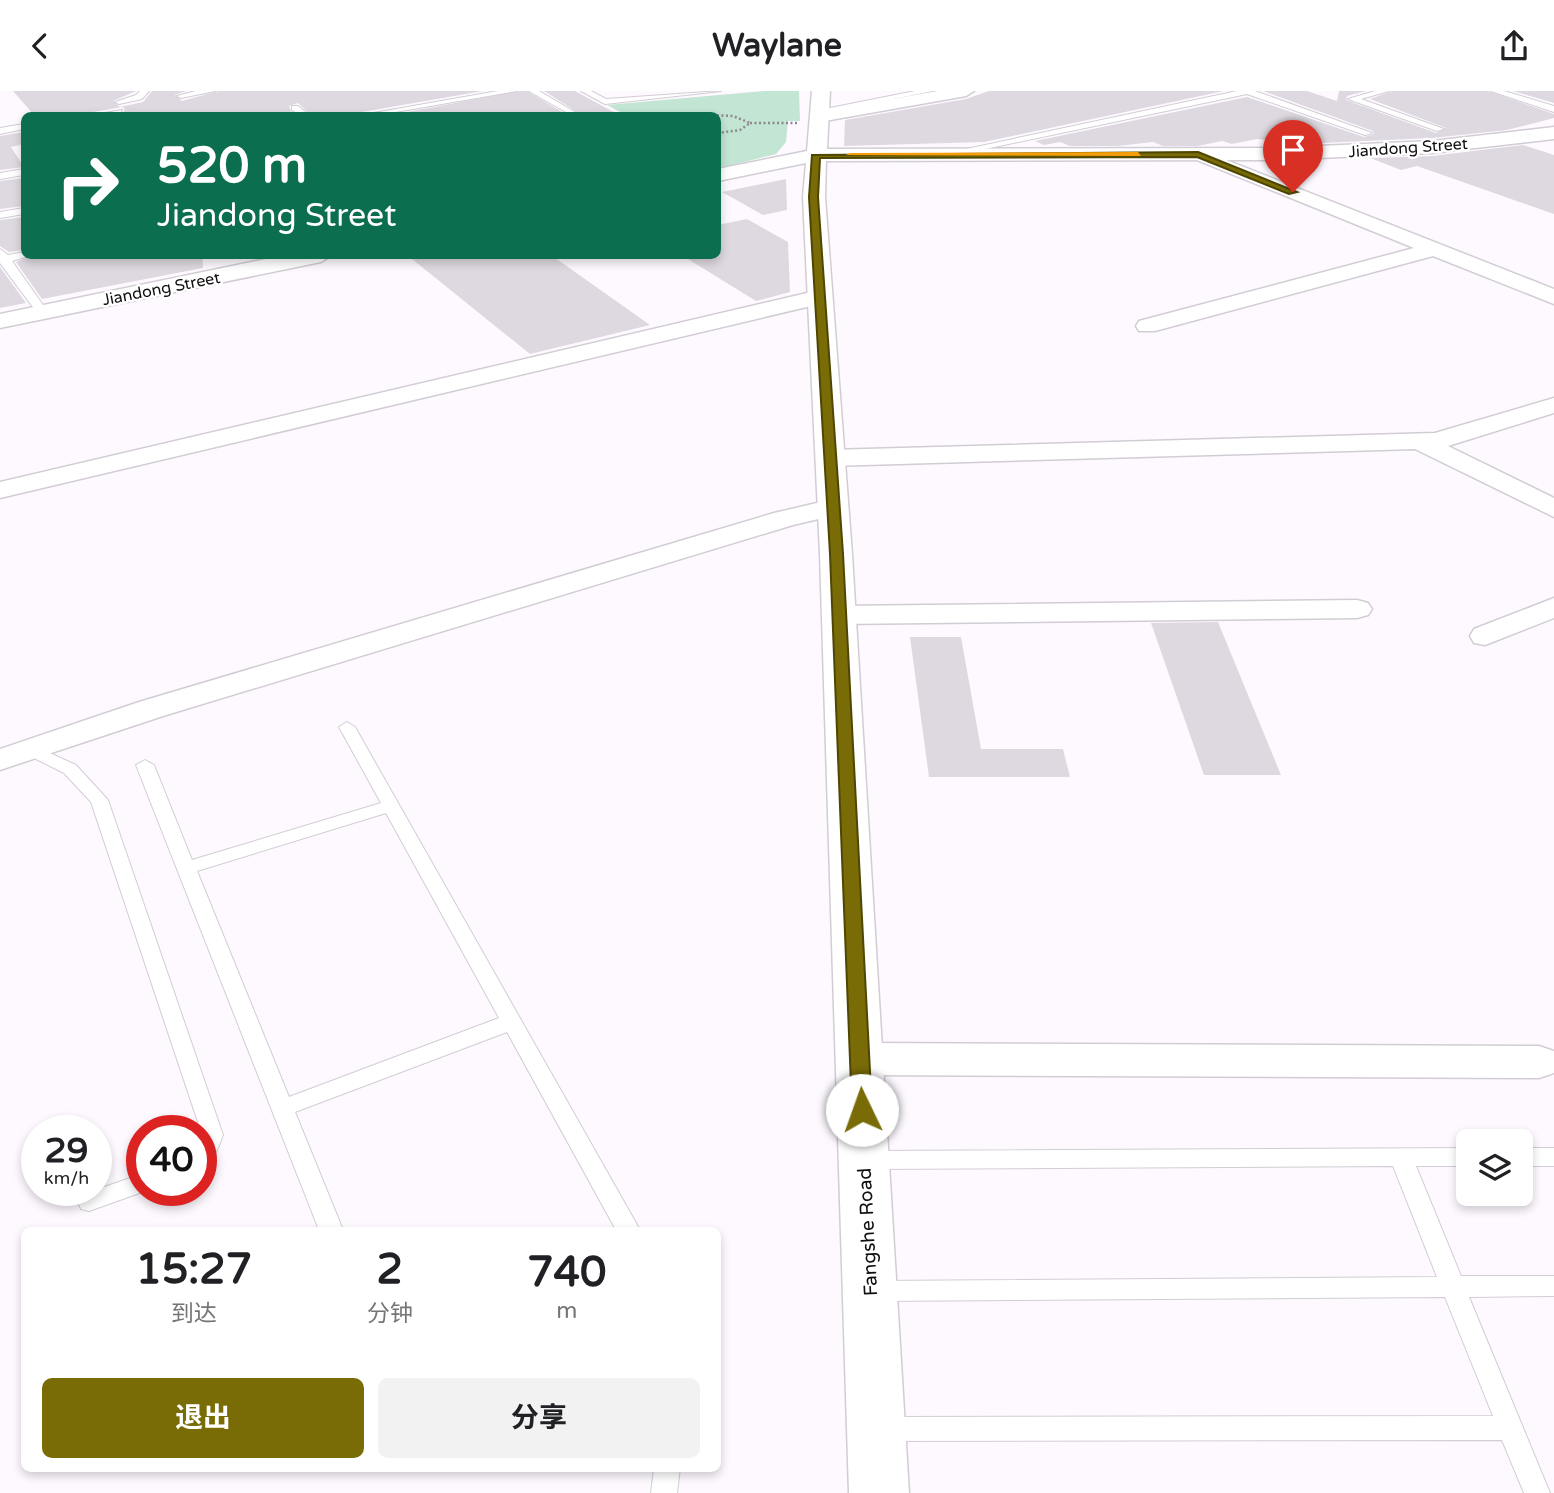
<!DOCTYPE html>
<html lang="zh">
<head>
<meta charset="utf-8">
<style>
	body { margin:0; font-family:"Varela Round","Noto Sans SC",sans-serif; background:#f2f2f2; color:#202124; height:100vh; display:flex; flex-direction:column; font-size:26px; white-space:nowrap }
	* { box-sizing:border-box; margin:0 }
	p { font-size:23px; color:#757577 }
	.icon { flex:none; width:38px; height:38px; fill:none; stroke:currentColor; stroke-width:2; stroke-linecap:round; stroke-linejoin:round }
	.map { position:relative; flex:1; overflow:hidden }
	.side { position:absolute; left:21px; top:1136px; width:700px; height:245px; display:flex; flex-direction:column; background:#fff; border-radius:10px; box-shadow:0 4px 10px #0003 }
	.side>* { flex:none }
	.top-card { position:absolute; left:21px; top:21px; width:700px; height:147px; border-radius:10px; box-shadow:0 4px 10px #0003; background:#0b6e4f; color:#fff; overflow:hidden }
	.buttons { position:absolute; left:1456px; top:1038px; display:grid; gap:14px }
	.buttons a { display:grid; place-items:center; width:77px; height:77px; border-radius:10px; background:#fff; box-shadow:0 4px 10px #0003; font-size:35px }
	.speed { position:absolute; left:21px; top:1024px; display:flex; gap:14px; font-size:35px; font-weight:700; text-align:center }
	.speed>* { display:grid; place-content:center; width:91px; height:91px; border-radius:50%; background:#fff; box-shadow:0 4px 10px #0003; line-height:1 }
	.speed small { font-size:18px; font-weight:400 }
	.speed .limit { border:10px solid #d22; background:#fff; color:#111 }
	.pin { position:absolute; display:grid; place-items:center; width:60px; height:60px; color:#fff; margin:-72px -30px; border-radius:50% 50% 50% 0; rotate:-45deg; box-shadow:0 0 7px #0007 }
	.pin .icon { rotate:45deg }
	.me { position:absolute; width:77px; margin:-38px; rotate:357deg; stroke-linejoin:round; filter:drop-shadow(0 0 5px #0008) }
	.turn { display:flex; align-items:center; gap:24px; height:147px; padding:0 21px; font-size:32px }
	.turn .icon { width:91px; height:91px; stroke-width:2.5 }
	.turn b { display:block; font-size:49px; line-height:60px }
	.eta { display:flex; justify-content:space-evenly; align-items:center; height:119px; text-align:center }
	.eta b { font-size:42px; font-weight:700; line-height:49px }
	.cta { display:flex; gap:14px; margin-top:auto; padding:14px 21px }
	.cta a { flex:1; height:80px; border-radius:10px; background:#796c06; color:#fff; font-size:28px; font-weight:700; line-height:80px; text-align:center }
	.cta a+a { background:#f2f2f2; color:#202124 }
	header { display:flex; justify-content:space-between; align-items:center; height:91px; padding:0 21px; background:#fff; font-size:32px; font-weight:700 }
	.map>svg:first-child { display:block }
	.green { fill:#c3e5d3 }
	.building { fill:#ded9e0 }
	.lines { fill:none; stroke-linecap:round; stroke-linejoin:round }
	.lane-casing { stroke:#d2cdd4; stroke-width:2 }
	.street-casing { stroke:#d2cdd4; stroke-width:3 }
	.secondary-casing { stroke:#d2cdd4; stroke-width:3 }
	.path { stroke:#8c898e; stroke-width:2.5; stroke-dasharray:2 2.5; stroke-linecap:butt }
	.lane { fill:#fff; fill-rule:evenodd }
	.street { fill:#fff; fill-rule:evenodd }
	.secondary { fill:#fff; fill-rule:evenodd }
	.route { fill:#796c06; stroke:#4f4604; stroke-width:2 }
	.slow { fill:#f59e0b }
	.labels { text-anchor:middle; stroke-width:5; stroke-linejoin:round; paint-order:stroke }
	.far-street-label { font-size:16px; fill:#100e10; stroke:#fff }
	.street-label { font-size:19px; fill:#100e10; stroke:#fff }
</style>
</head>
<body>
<header><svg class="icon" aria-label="back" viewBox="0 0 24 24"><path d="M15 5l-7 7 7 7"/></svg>Waylane<svg class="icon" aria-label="share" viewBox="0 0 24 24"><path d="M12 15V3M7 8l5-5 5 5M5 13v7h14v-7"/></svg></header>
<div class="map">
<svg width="1554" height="1402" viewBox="0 0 1554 1402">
	<rect width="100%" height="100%" fill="#fdf9ff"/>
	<path class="green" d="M 765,0 L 799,0 L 800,30 L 788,30 L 786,51 L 776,63 L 721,77 L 718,75 L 718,24 L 626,24 L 607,14 Z"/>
	<path class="building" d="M 13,0 L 136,0 L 113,10 L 120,16 L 143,11 L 152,0 L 186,0 L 175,4 L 182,10 L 218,0 L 483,0 L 362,21 L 360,24 L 311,24 L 298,12 L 289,15 L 291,21 L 296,24 L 122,24 L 125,18 L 122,16 L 93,21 L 91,24 L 34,24 Z
		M 520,0 L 527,0 L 567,24 L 391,24 Z
		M 544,0 L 575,0 L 619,24 L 582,24 Z
		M 989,0 L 1224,0 L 984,51 L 844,55 L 845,29 L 966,8 Z
		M 1263,0 L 1307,0 L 1337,10 L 1339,0 L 1366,0 L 1347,5 L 1346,9 L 1436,42 L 1446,37 L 1370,8 L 1392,0 L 1488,0 L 1554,23 L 1554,27 L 1507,39 L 1432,47 L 1299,53 L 1257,48 L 1232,53 L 1222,50 L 1198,55 L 1163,55 L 1153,51 L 1118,55 L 1070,55 L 1060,51 L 1044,54 L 1035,50 L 1247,6 L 1364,46 L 1374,43 L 1373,40 Z
		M 1513,0 L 1554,0 L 1554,12 Z
		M 24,41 L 24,53 L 11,56 L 24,76 L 0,79 L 0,45 Z
		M 1523,54 L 1554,64 L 1554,123 L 1417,75 L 1401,79 L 1370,67 L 1432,65 Z
		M 24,87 L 24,115 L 0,118 L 0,90 Z
		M 786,88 L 787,119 L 763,124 L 722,101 Z
		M 24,126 L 24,159 L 9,161 L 0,155 L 0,129 Z
		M 747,128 L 788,151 L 790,201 L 756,210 L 683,165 L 718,164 L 718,134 Z
		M 34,164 L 202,164 L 203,177 L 42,208 L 16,171 Z
		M 407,164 L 551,164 L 650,234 L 530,263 Z
		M 0,176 L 26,212 L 0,217 Z
		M 1218,531 L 1281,684 L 1204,684 L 1151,532 Z
		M 910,546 L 961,546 L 981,658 L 1063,658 L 1070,686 L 929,686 Z"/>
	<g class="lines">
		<g class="lane-casing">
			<path id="lane" d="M 140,0 L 149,0 L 142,8 L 119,13 L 115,11 L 136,4 Z
				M 196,0 L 215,0 L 181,7 L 177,5 Z
				M 498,0 L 517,0 L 378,24 L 362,24 Z
				M 529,0 L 539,0 L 580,24 L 571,24 Z
				M 581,0 L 591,0 L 606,8 L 721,0 L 605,13 Z
				M 915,0 L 933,0 L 819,23 L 815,20 Z
				M 1237,0 L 1255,0 L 1372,42 L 1365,44 L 1247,3 L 947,66 L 943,63 Z
				M 1375,0 L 1389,0 L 1361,8 L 1444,38 L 1437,40 L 1348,8 Z
				M 1491,0 L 1504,0 L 1554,15 L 1554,21 Z
				M 292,15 L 298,15 L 309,24 L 300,24 L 292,19 Z
				M 122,19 L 119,24 L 93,24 Z
				M 24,33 L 24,38 L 0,43 L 0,37 Z
				M 24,78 L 24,84 L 0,88 L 0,82 Z
				M 24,117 L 24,123 L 0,127 L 0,121 Z
				M 0,158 L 8,164 L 24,161 L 24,164 L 32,164 L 12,170 L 48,221 L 46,223 L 38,223 L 0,172 Z
				M 347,631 L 355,636 L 640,1139 L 616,1139 L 507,941 L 295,1021 L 343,1139 L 319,1139 L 136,674 L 145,669 L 154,674 L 192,769 L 381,712 L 339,636 ZM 386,722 L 499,927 L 289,1006 L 197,780 Z
				M 32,654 L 76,674 L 108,709 L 223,1044 C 218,1057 216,1067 201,1072 L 201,1040 L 91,711 L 64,682 L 26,663 L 24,659 Z
				M 1468,1057 L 1468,1075 L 1416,1075 L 1461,1185 L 1554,1185 L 1554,1205 L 1469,1206 L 1550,1402 L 1524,1402 L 1502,1349 L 881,1350 L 872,1346 L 868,1338 L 872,1330 L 881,1326 L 1493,1325 L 1445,1206 L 875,1210 L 866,1207 L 863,1200 L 866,1193 L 875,1190 L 1437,1186 L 1393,1075 L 867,1078 L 859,1075 L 856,1069 L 859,1063 L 867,1060 Z
				M 1521,1057 L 1554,1057 L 1554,1075 L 1521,1075 Z
				M 142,1083 L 142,1099 L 148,1099 L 89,1120 L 81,1118 L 78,1111 L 81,1104 Z
				M 654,1377 L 680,1377 L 677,1402 L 651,1402 Z"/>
		</g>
		<g class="street-casing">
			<path id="street" d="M 938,0 L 974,0 L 966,5 L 819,31 L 811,26 L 819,21 Z
				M 1198,58 L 1554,198 L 1554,213 L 1433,165 L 1155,240 L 1139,240 L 1136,235 L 1139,230 L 1414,157 L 1192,67 L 1189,63 Z
				M 820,199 L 828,201 L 831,206 L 828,211 L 0,407 L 0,391 Z
				M 1554,307 L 1554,322 L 1448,355 L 1554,407 L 1554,426 L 1415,358 L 830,375 L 821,373 L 817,367 L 821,361 L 830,359 L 1435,342 Z
				M 834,408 L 844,410 L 848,416 L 844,422 L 793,434 L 163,625 L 0,679 L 0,658 L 139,611 L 774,422 Z
				M 1554,507 L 1554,527 L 1485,554 L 1474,552 L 1470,545 L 1474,538 Z
				M 1357,509 L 1368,512 L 1372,518 L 1368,524 L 1357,527 L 839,533 L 828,530 L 824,524 L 828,518 L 839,515 Z
				M 859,952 L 1539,955 L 1554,960 L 1554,982 L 1539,987 L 859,984 L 844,979 L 838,968 L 844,957 Z"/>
		</g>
		<g class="secondary-casing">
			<path id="secondary" d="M 812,0 L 830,0 L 827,58 L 1273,57 L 1432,50 L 1554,36 L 1554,48 L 1432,62 L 1273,69 L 826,70 L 825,106 L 852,463 L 909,1402 L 849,1402 L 820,463 L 803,106 L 806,72 L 718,90 L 718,78 L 807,60 Z
				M 285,164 L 332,164 L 321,171 L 0,237 L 0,223 Z"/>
		</g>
		<path class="path" d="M 708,24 L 733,25 L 750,32 L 740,39 L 718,42
			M 750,32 L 797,32"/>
		<use href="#lane" class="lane"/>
		<use href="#street" class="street"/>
		<use href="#secondary" class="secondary"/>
	</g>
	<path class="route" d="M 1198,61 L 1297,101 L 1289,103 L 1197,66 L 820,67 L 818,106 L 843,463 L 872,1019 L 869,1024 L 855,1024 L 852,1019 L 830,463 L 809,106 L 812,64 Z"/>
	<path class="slow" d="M 1138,61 L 1141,65 L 846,64 L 850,62 Z"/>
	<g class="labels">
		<g class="far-street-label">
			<text transform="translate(1408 56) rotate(-4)" y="6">Jiandong Street</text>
			<text transform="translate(161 197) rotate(-11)" y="6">Jiandong Street</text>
		</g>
		<g class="street-label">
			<text transform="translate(867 1141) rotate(-93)" y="7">Fangshe Road</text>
		</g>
	</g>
</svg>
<div class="buttons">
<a><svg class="icon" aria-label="layers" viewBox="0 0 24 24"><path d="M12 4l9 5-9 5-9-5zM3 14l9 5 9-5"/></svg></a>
</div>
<div class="speed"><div>29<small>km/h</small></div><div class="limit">40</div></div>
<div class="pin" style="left:1293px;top:101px;background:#d93025"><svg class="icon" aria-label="arrive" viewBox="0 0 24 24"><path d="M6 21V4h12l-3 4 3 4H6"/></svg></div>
<svg class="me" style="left:862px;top:1019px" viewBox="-20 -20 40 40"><circle r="19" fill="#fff"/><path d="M0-13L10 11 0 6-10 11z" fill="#796c06"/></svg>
<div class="top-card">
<div class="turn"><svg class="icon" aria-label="right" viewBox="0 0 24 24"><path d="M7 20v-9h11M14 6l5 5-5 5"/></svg><div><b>520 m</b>Jiandong Street</div></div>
</div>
<section class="side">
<div class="eta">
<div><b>15:27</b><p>到达</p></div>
<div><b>2</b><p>分钟</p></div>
<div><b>740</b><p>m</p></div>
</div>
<div class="cta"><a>退出</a><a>分享</a></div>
</section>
</div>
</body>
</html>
